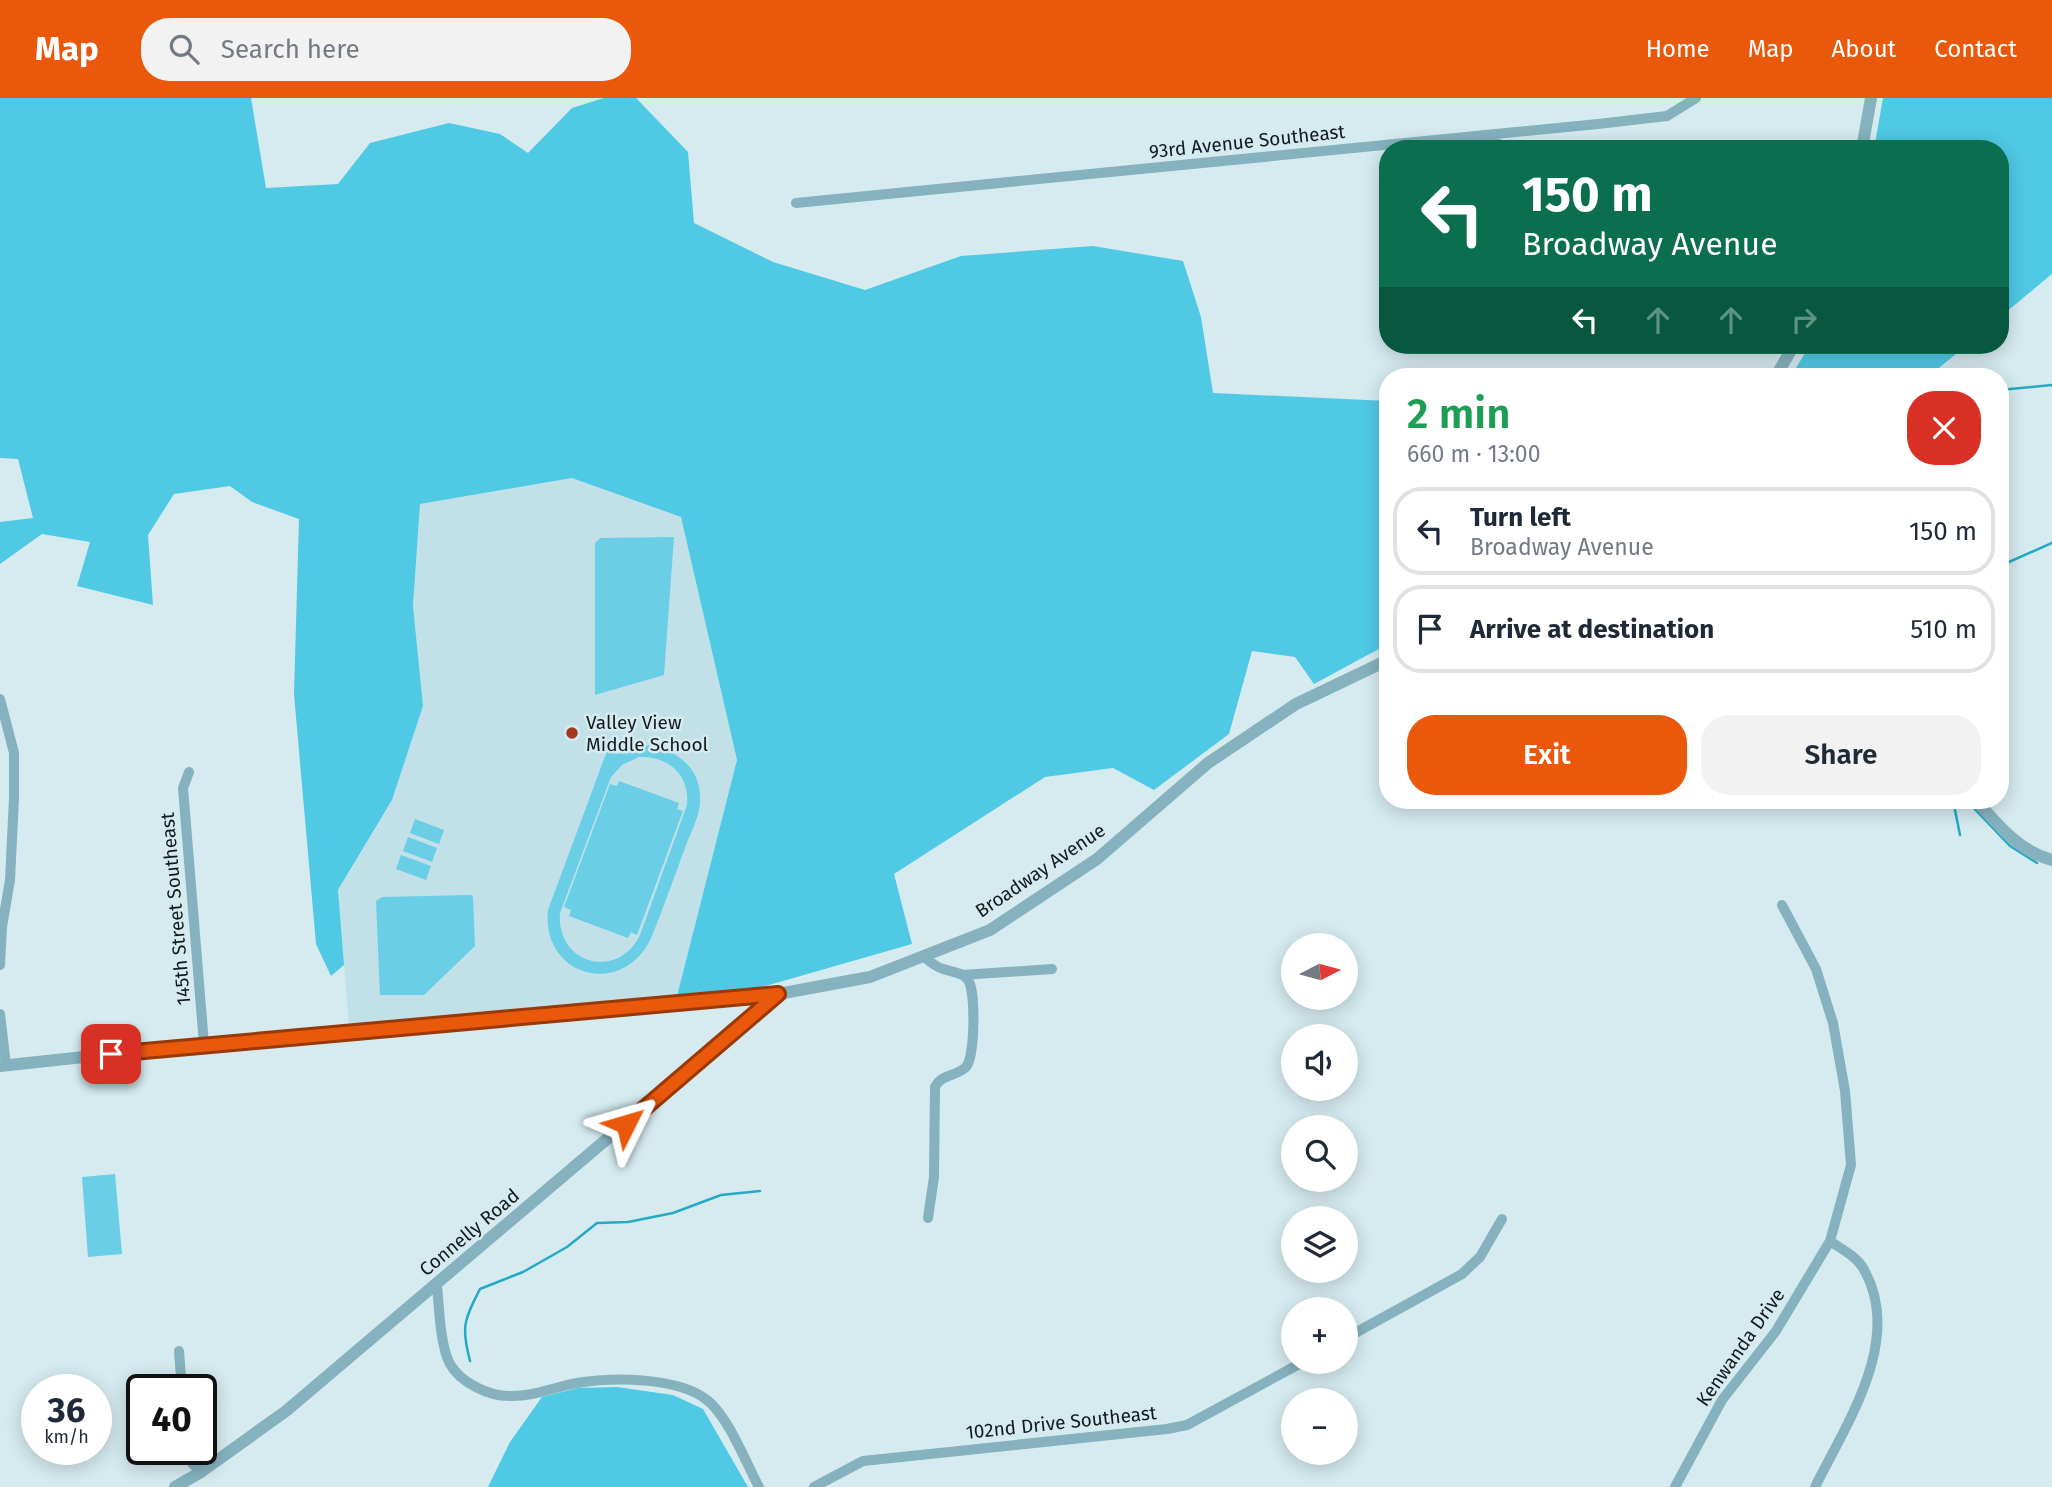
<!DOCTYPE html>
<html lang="en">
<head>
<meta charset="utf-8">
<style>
	body { margin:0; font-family:"Fira Sans",sans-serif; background:#f2f2f3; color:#1f2937; height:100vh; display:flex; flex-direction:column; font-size:26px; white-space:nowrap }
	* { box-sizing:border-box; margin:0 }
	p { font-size:23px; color:#747a83 }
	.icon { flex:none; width:38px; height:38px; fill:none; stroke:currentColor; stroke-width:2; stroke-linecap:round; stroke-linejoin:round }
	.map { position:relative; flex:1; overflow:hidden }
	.details { position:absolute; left:1379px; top:270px; width:630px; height:441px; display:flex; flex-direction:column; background:#fff; border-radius:28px; box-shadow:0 4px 18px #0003 }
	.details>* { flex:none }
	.banner { position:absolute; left:1379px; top:42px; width:630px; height:214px; border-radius:28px; box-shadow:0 4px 18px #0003; background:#0b6e4f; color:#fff; overflow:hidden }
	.needle { width:46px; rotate:84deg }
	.tools { position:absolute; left:1281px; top:835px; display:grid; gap:14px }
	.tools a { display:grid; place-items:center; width:77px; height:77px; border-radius:50%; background:#fff; box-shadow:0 4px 18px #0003; font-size:35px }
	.speed { position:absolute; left:21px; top:1276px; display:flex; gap:14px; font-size:35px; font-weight:700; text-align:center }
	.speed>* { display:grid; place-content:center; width:91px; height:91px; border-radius:50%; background:#fff; box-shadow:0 4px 18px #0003; line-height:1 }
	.speed small { font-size:18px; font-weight:400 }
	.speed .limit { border:4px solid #111; border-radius:10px; background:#fff; color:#111 }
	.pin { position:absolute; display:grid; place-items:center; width:60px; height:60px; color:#fff; margin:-30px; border-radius:14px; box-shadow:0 4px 10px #0006 }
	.me { position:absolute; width:77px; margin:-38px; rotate:50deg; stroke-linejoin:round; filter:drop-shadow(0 0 5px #0008) }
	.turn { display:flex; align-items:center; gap:24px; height:147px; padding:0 28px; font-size:32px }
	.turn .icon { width:91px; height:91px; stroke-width:2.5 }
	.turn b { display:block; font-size:49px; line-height:60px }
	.lanes { display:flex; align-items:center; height:66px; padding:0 28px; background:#0003; justify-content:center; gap:35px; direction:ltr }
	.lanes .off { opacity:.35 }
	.round { display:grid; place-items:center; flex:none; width:74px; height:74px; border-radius:28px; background:#f2f2f3 }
	.summary { display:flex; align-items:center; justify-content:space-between; height:119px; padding:0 28px }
	h1 { font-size:42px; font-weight:600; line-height:52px; color:#1e9e55 }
	.action { display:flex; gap:14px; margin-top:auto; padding:14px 28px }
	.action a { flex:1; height:80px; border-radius:28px; background:#ea580c; color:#fff; font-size:28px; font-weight:600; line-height:80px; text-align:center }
	.action a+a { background:#f2f2f3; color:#1f2937 }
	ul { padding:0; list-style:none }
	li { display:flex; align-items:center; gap:21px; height:88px; margin:0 14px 10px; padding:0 14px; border:4px solid #e0e1e3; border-radius:28px }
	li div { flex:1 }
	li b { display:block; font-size:26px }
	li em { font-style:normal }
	header { display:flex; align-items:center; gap:42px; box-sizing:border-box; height:98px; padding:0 35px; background:#ea580c; color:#fff }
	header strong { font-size:33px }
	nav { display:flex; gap:38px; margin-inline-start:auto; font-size:24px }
	.search { width:490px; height:63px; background:#f2f2f3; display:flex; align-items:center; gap:18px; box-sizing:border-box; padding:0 24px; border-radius:28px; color:#747a83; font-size:26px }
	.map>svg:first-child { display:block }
	.built { fill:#c1e0e8 }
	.green { fill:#69cee6; fill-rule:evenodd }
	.forest { fill:#50c9e4 }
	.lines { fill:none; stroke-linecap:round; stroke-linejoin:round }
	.stream { stroke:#25a9c4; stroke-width:2.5 }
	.minor { stroke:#85b2be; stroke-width:10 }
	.tertiary { stroke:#85b2be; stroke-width:12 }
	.route-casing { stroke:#983908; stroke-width:18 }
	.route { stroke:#ea580c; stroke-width:12 }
	.poi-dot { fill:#a1381d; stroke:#d5ebf0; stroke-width:2.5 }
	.labels { text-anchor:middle; stroke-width:5; stroke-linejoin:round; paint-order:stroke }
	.street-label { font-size:19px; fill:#121a1c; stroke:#d5ebf0 }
	.poi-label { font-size:19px; fill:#121a1c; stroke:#d5ebf0; text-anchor:start }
</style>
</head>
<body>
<header>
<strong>Map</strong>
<div class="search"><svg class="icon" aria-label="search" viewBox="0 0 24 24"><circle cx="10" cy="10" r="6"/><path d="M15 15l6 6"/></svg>Search here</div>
<nav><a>Home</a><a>Map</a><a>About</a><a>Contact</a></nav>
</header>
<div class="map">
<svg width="2052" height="1389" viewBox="0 0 2052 1389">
	<rect width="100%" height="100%" fill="#d5ebf0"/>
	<path class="built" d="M 572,380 L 681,419 L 737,662 L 677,898 L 349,928 L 338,793 L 392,702 L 423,608 L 413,508 L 420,406 Z"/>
	<path class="green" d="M 674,439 L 664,577 L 595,597 L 595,445 L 600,440 Z
		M 643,647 C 675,649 703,670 700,705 C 699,719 691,734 686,747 C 675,777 664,808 652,838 C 625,901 541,880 548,812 L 607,653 L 618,656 ZM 639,659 C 668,658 690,676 687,707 L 640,837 C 618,883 556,866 560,815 L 611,679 L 622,667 Z
		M 619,683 L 679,705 L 677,711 L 683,713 L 637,837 L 631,834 L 628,840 L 569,818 L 571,812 L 564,809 L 610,686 L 617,688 Z
		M 415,721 L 444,732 L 439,746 L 410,735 Z
		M 408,739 L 437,750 L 432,764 L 403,753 Z
		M 401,757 L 431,768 L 426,782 L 396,771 Z
		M 471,797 L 473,799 L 475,848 L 424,897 L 380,897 L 376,803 L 382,799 Z
		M 115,1076 L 122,1156 L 88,1159 L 82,1079 Z"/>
	<path class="forest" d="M 0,0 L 251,0 L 266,90 L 338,86 L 370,45 L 449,25 L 500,36 L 528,55 L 572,10 L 604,0 L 636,0 L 688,54 L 694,125 L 773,164 L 865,192 L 961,158 L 1093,148 L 1183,163 L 1201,219 L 1213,295 L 1388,303 L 1388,546 L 1314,586 L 1295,559 L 1252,553 L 1229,636 L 1154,692 L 1113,670 L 1045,679 L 894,776 L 912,846 L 720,901 L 677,898 L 737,662 L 681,419 L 572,380 L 420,406 L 413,508 L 423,608 L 392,702 L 338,792 L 344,867 L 331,878 L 316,846 L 294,596 L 299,421 L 252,404 L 230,388 L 174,396 L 148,437 L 153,507 L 77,488 L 90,444 L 42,436 L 0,466 L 0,424 L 33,420 L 18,361 L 0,360 Z
		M 1883,0 L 2052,0 L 2052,176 L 2000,219 L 2000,51 L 1874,51 Z
		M 1810,247 L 1967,247 L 1929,278 L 1791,278 Z
		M 617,1289 L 673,1297 L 703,1311 L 748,1389 L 488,1389 L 510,1344 L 542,1299 L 578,1290 Z"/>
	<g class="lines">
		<path class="stream" d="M 2000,292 L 2052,287
			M 2000,468 L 2052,445
			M 1953,702 L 1960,737
			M 1966,702 L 2010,748 L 2037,765
			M 470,1263 C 461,1229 464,1222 480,1191 L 523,1174 L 567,1149 L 597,1125 L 628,1124 L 673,1115 L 721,1097 L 760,1093"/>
		<path class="minor" d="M 1496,37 L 1497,51
			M 796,105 L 1598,26 L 1667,18 L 1696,0
			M 0,601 L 14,655 L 14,700 L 10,782 L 2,829 L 0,867
			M 189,674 L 183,690 L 204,946
			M 924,859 C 930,864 936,869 943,871 C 951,874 963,874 968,882 C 976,893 975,959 966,969 C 956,979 942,975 935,989 L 934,1079 L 928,1120
			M 962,877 L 1052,871
			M 0,916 L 6,967
			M 437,1187 C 439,1209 440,1247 450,1266 C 460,1284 488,1298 509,1298 C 532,1299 555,1289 577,1285 C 613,1279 678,1279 707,1302 C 728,1318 746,1365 759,1389
			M 1346,1240 L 1462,1176 L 1480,1159 L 1502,1121
			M 179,1253 L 182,1292
			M 187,1351 L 192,1365 L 201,1374
			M 814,1389 L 863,1363 L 1167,1331 L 1187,1327 L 1303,1264
			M 1675,1389 L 1722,1302 L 1776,1233 L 1830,1143 L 1851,1067 L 1845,993 L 1833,925 L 1816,871 L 1782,807
			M 1815,1389 C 1846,1326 1905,1241 1863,1170 C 1856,1158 1841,1151 1830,1143"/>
		<path class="tertiary" d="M 1862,51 L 1871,0
			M 1776,278 L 1794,247
			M 1976,702 C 1997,726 2020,754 2052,762
			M 0,968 L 204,946 L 778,896 L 870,879 L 990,832 L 1097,761 L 1208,665 L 1296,606 L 1388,562
			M 175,1389 L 201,1374 L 286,1313 L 778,896"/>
	</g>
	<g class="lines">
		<g class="route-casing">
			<path id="route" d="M 111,956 L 778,896 L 626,1026"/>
		</g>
		<use href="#route" class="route"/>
	</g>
	<circle class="poi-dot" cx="572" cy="635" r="7"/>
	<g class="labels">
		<g class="street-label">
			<text transform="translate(1247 43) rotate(-6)" y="7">93rd Avenue Southeast</text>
			<text transform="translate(1040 772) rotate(-34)" y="7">Broadway Avenue</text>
			<text transform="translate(175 811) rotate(-95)" y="7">145th Street Southeast</text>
			<text transform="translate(469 1134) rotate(-40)" y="7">Connelly Road</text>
			<text transform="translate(1740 1249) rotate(-55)" y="7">Kenwanda Drive</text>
			<text transform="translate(1061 1324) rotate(-6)" y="7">102nd Drive Southeast</text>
		</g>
		<g class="poi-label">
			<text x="586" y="631">Valley View<tspan x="586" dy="22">Middle School</tspan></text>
		</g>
	</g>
</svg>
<div class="tools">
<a><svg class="needle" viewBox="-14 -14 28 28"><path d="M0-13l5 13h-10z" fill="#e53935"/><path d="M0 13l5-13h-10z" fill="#747a83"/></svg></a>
<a><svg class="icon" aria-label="sound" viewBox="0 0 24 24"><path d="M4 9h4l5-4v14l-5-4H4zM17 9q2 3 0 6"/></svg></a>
<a><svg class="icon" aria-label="search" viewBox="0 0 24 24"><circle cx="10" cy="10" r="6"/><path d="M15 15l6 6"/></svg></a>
<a><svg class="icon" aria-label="layers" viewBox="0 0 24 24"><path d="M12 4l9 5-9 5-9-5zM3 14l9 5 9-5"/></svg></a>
<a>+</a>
<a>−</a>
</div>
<div class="speed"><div>36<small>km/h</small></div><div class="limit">40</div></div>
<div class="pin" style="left:111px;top:956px;background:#d93025"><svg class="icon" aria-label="arrive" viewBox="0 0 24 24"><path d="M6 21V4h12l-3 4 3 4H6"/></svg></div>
<svg class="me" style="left:626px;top:1026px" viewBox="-20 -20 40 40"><path d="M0-17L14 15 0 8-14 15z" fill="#ea580c" stroke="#fff" stroke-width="4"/></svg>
<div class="banner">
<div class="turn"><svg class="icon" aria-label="left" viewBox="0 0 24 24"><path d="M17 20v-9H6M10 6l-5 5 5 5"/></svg><div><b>150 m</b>Broadway Avenue</div></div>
<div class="lanes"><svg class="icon" aria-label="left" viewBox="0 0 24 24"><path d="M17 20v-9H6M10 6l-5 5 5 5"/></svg><svg class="icon off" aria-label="ahead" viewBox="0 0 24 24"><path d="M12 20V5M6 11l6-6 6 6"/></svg><svg class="icon off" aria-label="ahead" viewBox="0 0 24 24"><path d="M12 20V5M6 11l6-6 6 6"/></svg><svg class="icon off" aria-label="right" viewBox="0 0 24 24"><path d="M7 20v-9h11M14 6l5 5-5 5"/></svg></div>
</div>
<section class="details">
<div class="summary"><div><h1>2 min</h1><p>660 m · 13:00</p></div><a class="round" style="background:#d93025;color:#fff"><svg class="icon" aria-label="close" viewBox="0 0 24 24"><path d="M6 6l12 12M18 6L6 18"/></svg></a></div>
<ul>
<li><svg class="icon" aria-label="left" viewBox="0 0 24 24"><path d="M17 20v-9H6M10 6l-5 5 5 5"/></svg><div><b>Turn left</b><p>Broadway Avenue</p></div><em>150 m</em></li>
<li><svg class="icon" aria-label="arrive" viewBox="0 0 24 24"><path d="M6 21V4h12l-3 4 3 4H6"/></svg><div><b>Arrive at destination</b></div><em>510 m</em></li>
</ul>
<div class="action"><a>Exit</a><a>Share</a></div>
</section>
</div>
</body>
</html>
